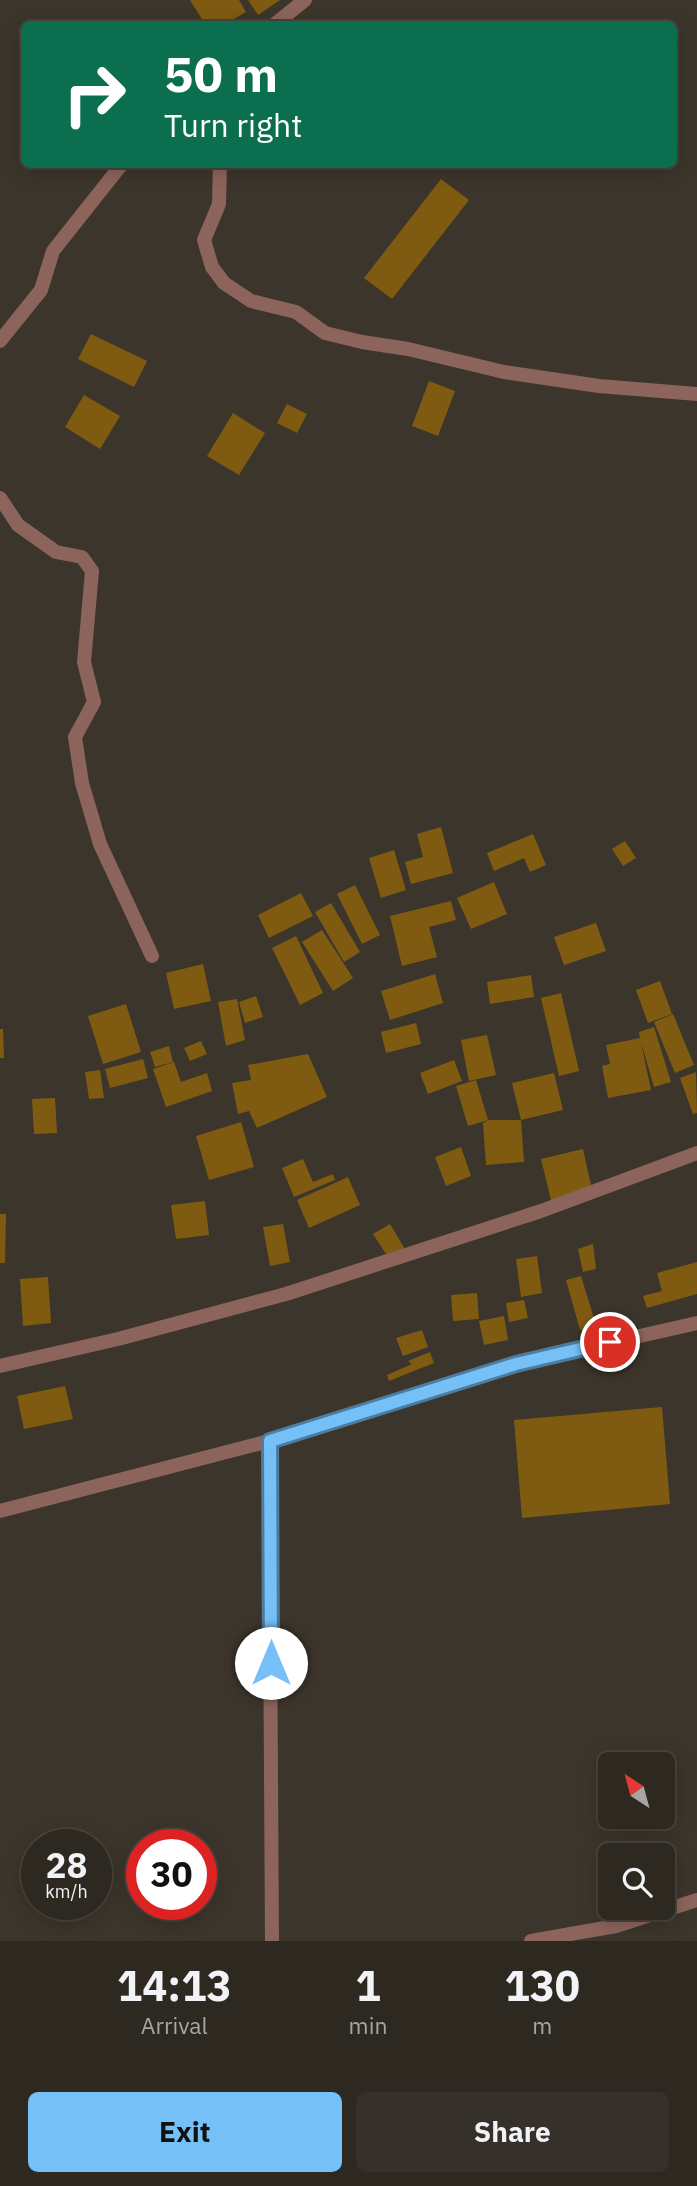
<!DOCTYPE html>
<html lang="en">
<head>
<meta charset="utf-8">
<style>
	body { margin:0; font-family:"IBM Plex Sans",sans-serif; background:#353029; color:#f1f3f6; height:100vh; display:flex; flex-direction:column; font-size:26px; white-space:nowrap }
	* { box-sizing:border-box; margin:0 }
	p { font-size:23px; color:#a7a6a5 }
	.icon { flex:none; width:38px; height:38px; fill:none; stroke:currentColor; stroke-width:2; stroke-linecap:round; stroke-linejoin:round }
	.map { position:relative; height:1941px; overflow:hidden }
	.details { display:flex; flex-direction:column; background:#2d2820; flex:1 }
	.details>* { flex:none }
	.top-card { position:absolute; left:21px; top:21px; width:656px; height:147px; border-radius:10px; box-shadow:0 4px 18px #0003,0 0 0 2px #48443e; background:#0b6e4f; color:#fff; overflow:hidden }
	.needle { width:46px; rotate:324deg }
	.controls { position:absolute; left:598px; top:1752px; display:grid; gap:14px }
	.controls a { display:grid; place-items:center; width:77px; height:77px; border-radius:10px; background:#2d2820; box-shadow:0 4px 18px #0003,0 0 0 2px #48443e; font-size:35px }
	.speed { position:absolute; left:21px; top:1829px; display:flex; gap:14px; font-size:35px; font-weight:700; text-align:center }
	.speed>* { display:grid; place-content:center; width:91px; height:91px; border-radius:50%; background:#2d2820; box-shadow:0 4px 18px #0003,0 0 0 2px #48443e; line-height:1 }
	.speed small { font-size:18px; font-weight:400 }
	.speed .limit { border:10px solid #d22; background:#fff; color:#111 }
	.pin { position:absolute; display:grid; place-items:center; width:60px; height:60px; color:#fff; margin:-30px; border:4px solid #fff; border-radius:50%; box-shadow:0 2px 7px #0007 }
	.me { position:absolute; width:77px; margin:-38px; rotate:0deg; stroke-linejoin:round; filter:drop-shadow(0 0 5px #0008) }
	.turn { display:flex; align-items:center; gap:24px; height:147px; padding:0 28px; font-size:32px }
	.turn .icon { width:91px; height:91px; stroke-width:2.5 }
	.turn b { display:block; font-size:49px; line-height:60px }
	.eta { display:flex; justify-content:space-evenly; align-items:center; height:119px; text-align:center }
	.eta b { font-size:42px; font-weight:700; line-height:49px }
	.action { display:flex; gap:14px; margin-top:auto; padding:14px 28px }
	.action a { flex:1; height:80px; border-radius:10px; background:#75c0f6; color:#111; font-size:28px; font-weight:700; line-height:80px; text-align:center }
	.action a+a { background:#353029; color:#f1f3f6 }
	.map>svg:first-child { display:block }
	.building { fill:#7f5b11 }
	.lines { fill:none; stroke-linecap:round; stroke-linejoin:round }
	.street { stroke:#8c645c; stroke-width:14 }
	.route-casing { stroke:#4c7da0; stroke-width:18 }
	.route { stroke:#75c0f6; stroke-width:12 }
</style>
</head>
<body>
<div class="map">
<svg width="697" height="1941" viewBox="0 0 697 1941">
	<rect width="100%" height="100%" fill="#3c352b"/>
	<path class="building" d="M 190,0 L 239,0 L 246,12 L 225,24 L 205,24 Z
		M 248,0 L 280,0 L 258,15 Z
		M 441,179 L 469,200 L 392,299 L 364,278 Z
		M 91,334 L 147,361 L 134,387 L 78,359 Z
		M 429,381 L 455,391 L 438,436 L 412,426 Z
		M 84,395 L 120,416 L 100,449 L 65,427 Z
		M 287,404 L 307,414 L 297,433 L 277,423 Z
		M 233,413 L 265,433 L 239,475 L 207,456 Z
		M 441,827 L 453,873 L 411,884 L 405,862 L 423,857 L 417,834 Z
		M 533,834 L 546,865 L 530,872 L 524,858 L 494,871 L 487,853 Z
		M 625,841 L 636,858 L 623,866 L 612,849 Z
		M 394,850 L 406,890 L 381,898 L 369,858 Z
		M 494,882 L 507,914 L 471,929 L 457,898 Z
		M 355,885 L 380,935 L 362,944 L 337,894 Z
		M 301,893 L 313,916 L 269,938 L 258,915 Z
		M 451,901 L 456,920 L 429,927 L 437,957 L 402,966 L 390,916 Z
		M 331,903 L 360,952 L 344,962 L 315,912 Z
		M 596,923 L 606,951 L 564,965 L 554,937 Z
		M 322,930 L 353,978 L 333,991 L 302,942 Z
		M 296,936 L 323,993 L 300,1005 L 272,948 Z
		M 203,964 L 211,1001 L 174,1009 L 166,973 Z
		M 435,974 L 443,1003 L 390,1020 L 381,991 Z
		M 531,975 L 534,997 L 490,1004 L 487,982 Z
		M 660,981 L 672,1014 L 648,1023 L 636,990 Z
		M 561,993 L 579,1071 L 559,1076 L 541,998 Z
		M 256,996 L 263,1017 L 245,1023 L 239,1002 Z
		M 237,999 L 245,1040 L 226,1046 L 218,1002 Z
		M 126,1004 L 141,1052 L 103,1064 L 88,1016 Z
		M 673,1014 L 694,1065 L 675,1073 L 654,1022 Z
		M 416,1023 L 421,1044 L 386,1053 L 381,1032 Z
		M 654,1027 L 671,1082 L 654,1087 L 641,1042 L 651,1090 L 608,1098 L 602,1066 L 610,1064 L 606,1045 L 640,1038 L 639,1032 Z
		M 0,1029 L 3,1029 L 4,1058 L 0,1058 Z
		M 487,1035 L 496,1075 L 469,1081 L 461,1040 Z
		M 201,1041 L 207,1054 L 190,1061 L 184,1048 Z
		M 169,1046 L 173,1062 L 155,1067 L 150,1052 Z
		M 308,1054 L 327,1097 L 257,1128 L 249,1111 L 238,1114 L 232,1083 L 251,1080 L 248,1065 Z
		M 143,1059 L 148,1078 L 110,1088 L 105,1069 Z
		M 454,1060 L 462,1081 L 428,1094 L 420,1073 Z
		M 174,1062 L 181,1082 L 207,1073 L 212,1091 L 166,1107 L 153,1069 Z
		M 100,1070 L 104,1098 L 89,1099 L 85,1072 Z
		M 696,1072 L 697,1113 L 693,1114 L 680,1078 Z
		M 554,1073 L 563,1110 L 521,1120 L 512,1083 Z
		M 476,1080 L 488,1120 L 468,1126 L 456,1086 Z
		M 55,1098 L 57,1133 L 34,1134 L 32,1099 Z
		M 488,1120 L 521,1120 L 524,1162 L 486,1165 L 483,1123 Z
		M 241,1122 L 254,1167 L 209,1180 L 196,1136 Z
		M 461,1147 L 471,1176 L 446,1186 L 435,1157 Z
		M 583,1149 L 592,1190 L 551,1200 L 541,1159 Z
		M 303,1159 L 313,1182 L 333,1174 L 335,1180 L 294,1197 L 282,1168 Z
		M 348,1177 L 360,1205 L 309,1228 L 297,1200 Z
		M 205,1201 L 209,1235 L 176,1239 L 171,1205 Z
		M 0,1214 L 6,1214 L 5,1263 L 0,1263 Z
		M 283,1224 L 290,1262 L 270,1266 L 263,1227 Z
		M 390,1224 L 405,1249 L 386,1254 L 373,1234 Z
		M 593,1244 L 596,1269 L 583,1272 L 578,1249 Z
		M 537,1256 L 542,1293 L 521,1297 L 516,1259 Z
		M 697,1262 L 697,1294 L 647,1308 L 643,1296 L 662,1291 L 657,1273 Z
		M 581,1276 L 596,1325 L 580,1330 L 566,1280 Z
		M 48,1277 L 51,1323 L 23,1326 L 20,1279 Z
		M 477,1293 L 479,1319 L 453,1321 L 451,1295 Z
		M 524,1300 L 528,1318 L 509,1322 L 506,1303 Z
		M 504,1316 L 508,1340 L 484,1345 L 479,1321 Z
		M 422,1330 L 428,1347 L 403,1356 L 396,1338 Z
		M 430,1352 L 434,1363 L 389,1381 L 387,1375 L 412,1364 L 408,1361 Z
		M 65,1386 L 73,1419 L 24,1429 L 17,1396 Z
		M 662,1407 L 670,1504 L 522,1518 L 514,1420 Z"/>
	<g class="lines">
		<path class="street" d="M 275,24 L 305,0
			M 220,164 L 219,204 L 204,240 L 212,267 L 224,283 L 251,301 L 296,312 L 325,333 L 362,342 L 408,349 L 504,372 L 599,386 L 697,394
			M 0,341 L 41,290 L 53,251 L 122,164
			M 0,498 L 18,525 L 56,552 L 82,557 L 92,571 L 84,662 L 94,702 L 75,737 L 82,783 L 100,844 L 152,956
			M 0,1366 L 118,1339 L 286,1294 L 541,1211 L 697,1153
			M 269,1441 L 272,1941
			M 0,1511 L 269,1441 L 516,1364 L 697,1323
			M 531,1941 L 616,1926 L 697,1900"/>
	</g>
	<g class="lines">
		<g class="route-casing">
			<path id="route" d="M 271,1663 L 270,1441 L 516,1364 L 610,1342"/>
		</g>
		<use href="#route" class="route"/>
	</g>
</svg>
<div class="controls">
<a><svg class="needle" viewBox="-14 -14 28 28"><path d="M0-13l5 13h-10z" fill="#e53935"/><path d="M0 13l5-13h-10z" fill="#a7a6a5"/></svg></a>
<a><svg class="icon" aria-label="search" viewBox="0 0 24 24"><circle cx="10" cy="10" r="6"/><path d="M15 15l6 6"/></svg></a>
</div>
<div class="speed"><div>28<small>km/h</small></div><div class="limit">30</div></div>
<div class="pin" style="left:610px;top:1342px;background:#d93025"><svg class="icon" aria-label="arrive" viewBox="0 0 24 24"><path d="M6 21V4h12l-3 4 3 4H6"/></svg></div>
<svg class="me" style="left:271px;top:1663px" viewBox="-20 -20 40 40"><circle r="19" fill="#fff"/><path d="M0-13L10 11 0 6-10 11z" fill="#75c0f6"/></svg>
<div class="top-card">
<div class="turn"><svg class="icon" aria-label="right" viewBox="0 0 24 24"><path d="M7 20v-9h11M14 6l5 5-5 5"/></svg><div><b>50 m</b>Turn right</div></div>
</div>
</div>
<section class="details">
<div class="eta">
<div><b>14:13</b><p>Arrival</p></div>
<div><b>1</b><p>min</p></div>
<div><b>130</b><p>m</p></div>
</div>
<div class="action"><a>Exit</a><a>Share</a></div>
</section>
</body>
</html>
